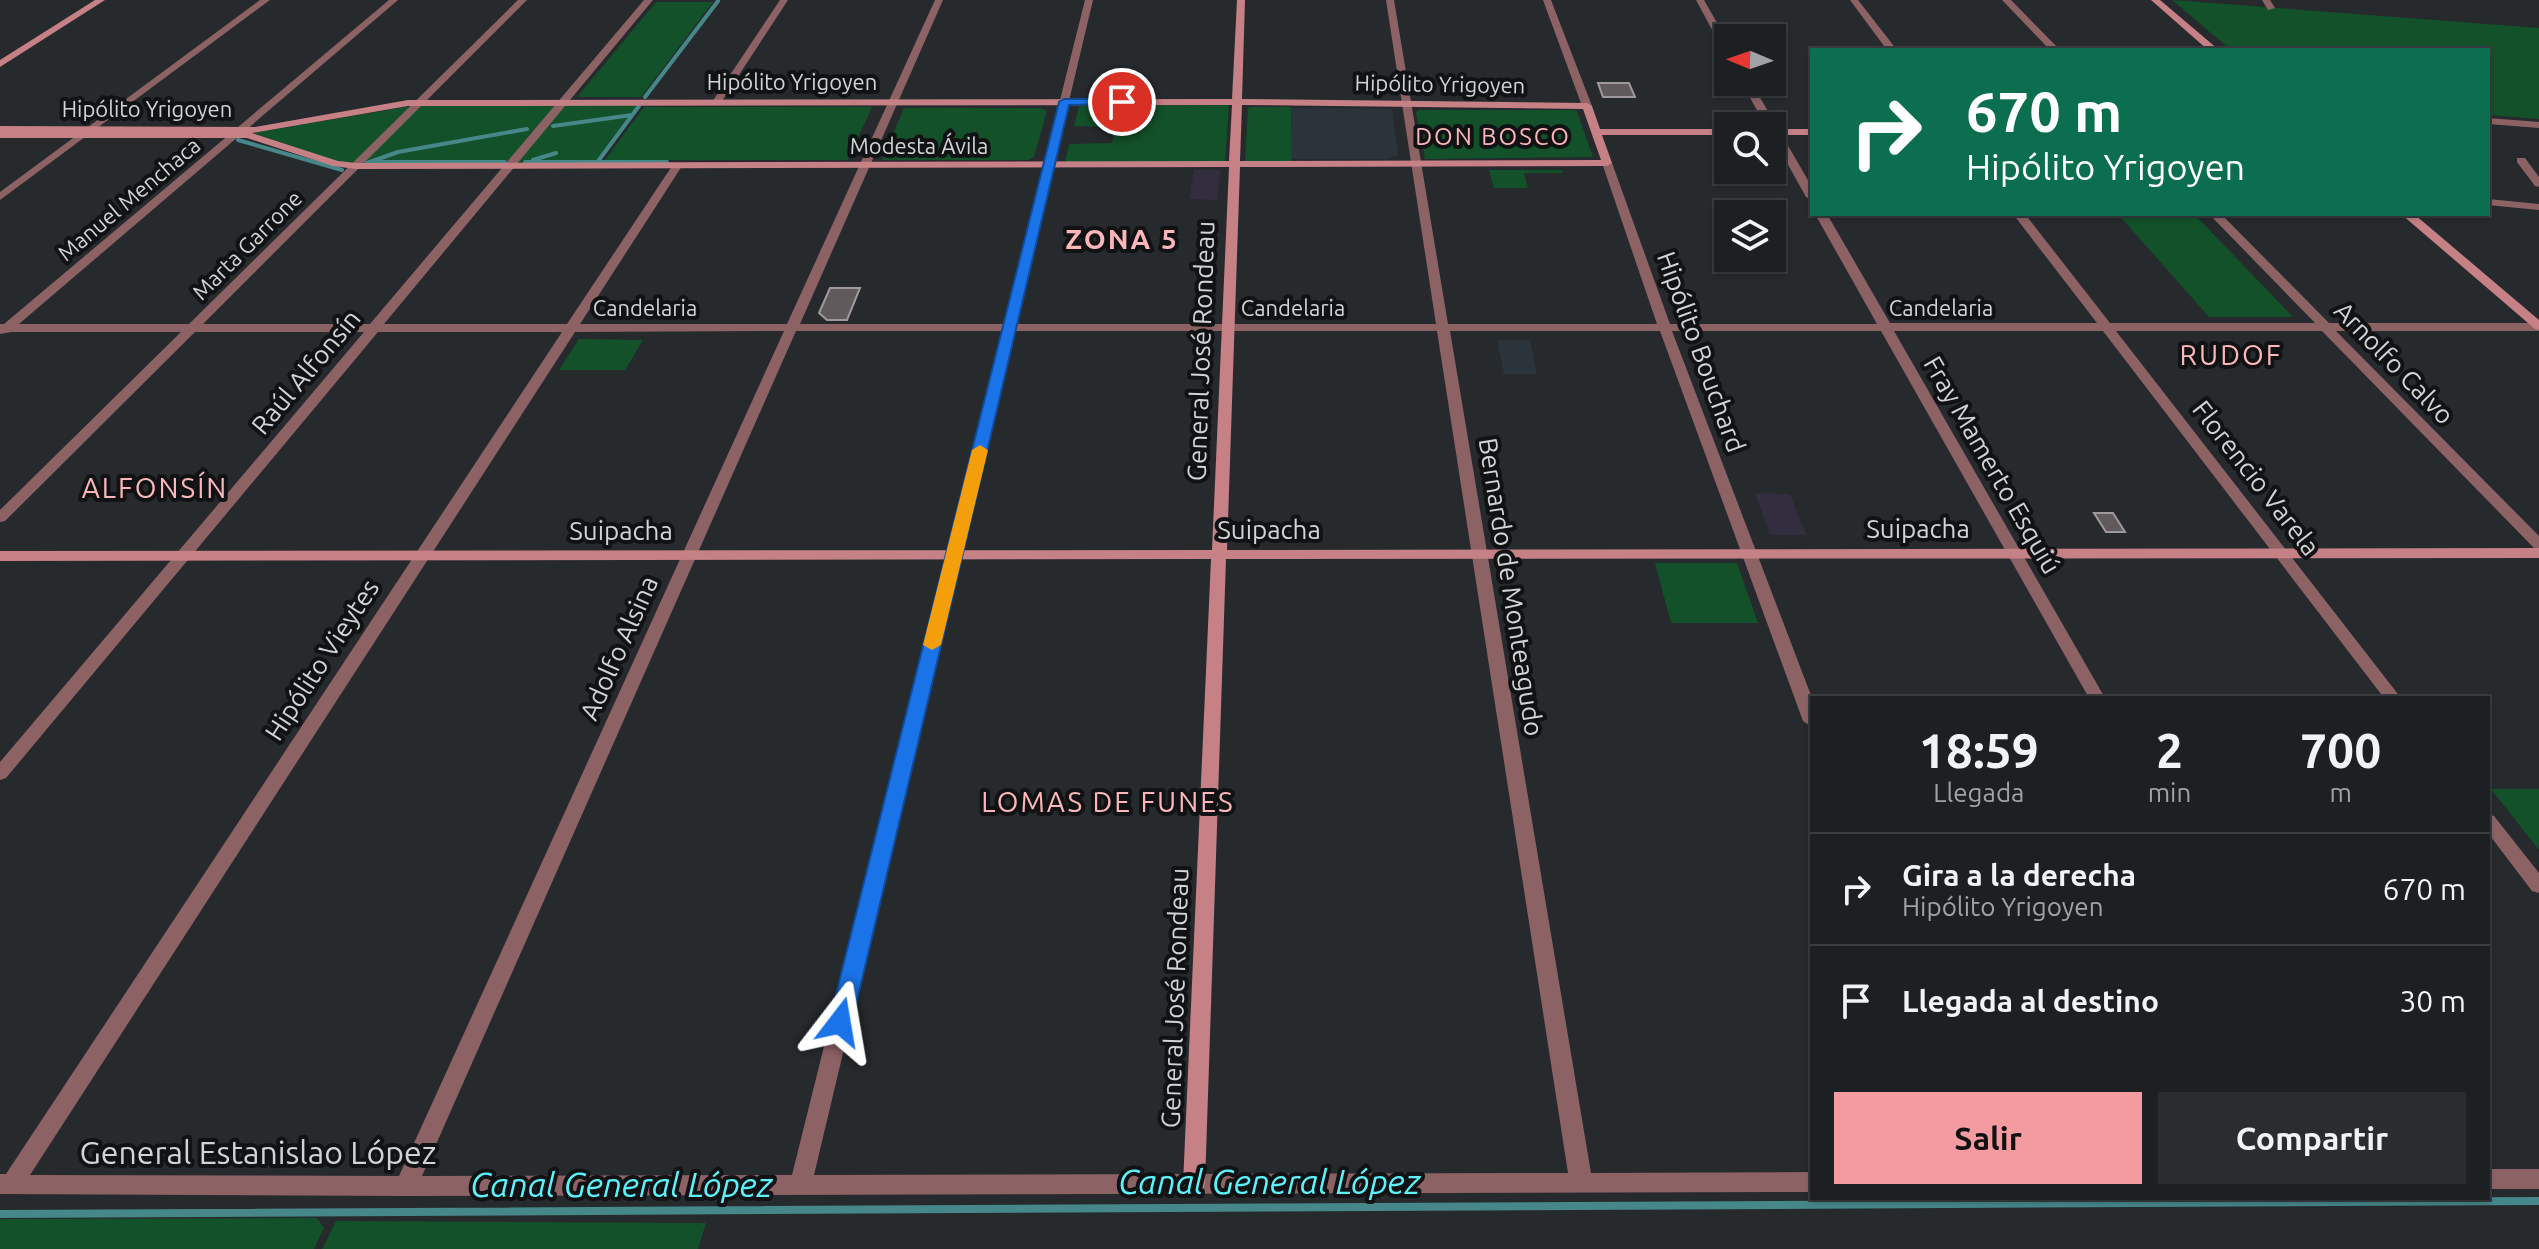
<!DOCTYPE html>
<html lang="es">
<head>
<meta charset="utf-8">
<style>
	body { margin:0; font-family:Ubuntu,sans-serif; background:#292d2f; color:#f1f3f6; height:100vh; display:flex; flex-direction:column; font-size:30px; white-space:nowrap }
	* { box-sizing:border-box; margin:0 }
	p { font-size:26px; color:#a0a3a5 }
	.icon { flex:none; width:44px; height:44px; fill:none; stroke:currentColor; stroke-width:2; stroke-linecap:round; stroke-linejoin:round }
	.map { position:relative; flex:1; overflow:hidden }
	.details { position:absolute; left:1810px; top:696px; width:680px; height:504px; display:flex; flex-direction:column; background:#1c2022; border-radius:0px; box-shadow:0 2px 6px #0004,0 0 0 2px #3a3e40 }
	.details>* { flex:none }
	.top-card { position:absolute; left:1810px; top:48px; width:680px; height:168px; border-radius:0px; box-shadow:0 2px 6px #0004,0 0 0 2px #3a3e40; background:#0b6e4f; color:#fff; overflow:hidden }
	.needle { width:52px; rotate:272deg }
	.fabs { position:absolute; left:1714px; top:24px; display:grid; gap:16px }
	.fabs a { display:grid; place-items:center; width:72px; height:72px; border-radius:0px; background:#1c2022; box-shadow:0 2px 6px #0004,0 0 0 2px #3a3e40; font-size:40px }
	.pin { position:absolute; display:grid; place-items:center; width:68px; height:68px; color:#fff; margin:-34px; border:4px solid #fff; border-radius:50%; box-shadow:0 2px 8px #0007 }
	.me { position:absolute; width:88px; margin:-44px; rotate:14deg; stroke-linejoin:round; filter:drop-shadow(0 0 6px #0008) }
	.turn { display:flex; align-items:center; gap:28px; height:168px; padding:0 24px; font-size:36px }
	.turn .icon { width:104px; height:104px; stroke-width:2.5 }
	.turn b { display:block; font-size:56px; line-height:68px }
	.eta { display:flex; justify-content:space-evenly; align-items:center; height:136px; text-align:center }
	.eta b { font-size:48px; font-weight:700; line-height:56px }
	.primary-button { display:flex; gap:16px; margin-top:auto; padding:16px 24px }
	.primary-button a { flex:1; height:92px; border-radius:0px; background:#f49aa1; color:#111; font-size:32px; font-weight:700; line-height:92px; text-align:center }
	.primary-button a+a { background:#292d2f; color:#f1f3f6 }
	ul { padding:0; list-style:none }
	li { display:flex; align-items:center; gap:24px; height:112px; padding:0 24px; border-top:2px solid #3a3e40 }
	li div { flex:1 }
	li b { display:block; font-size:30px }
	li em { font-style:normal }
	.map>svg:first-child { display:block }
	.commercial { fill:#322e3f }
	.built { fill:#2b333b }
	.green { fill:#125129 }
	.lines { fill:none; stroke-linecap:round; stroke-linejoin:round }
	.stream-far1 { stroke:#46878a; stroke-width:4 }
	.stream { stroke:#46878a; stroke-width:8 }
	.building { fill:#605a5c; stroke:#9f999b; stroke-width:2 }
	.street { fill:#8d6265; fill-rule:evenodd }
	.secondary { fill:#c68187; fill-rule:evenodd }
	.route { fill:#1a73e8; stroke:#114b97; stroke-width:2 }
	.slow { fill:#f59e0b }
	.labels { text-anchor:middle; stroke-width:8; stroke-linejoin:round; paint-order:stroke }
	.far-street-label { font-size:22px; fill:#d1d3d5; stroke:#111214 }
	.far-neighbourhood-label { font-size:24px; letter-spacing:2px; fill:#fbb6ba; stroke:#111214 }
	.street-label { font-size:26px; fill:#d1d3d5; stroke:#111214 }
	.far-district-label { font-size:28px; font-weight:bold; letter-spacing:2px; fill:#fbb6ba; stroke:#111214 }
	.neighbourhood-label { font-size:28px; letter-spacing:2px; fill:#fbb6ba; stroke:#111214 }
	.near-street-label { font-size:32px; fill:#d1d3d5; stroke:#111214 }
	.near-water-label { font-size:34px; font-style:italic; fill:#5df2fa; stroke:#111214 }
</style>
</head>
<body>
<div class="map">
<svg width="2539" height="1249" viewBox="0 0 2539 1249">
	<rect width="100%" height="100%" fill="#262a2d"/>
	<path class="commercial" d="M 1194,170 L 1220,170 L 1217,200 L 1189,199 Z
		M 1755,493 L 1790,494 L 1806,535 L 1770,535 Z"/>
	<path class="built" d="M 1291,108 L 1392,109 L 1398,155 L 1387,159 L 1292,159 Z
		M 1497,340 L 1530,340 L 1537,374 L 1504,374 Z"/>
	<path class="green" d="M 2172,0 L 2539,28 L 2539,119 L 2488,115 L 2488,50 L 2231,50 Z
		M 656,2 L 713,2 L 641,97 L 577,97 Z
		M 642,102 L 594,166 L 356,166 L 419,103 Z
		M 1229,105 L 1225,162 L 1065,162 L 1069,144 L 1112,143 L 1115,127 L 1074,126 L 1079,106 Z
		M 412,106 L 356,162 L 346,164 L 253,133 Z
		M 644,107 L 872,107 L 848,160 L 605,160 Z
		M 1252,107 L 1291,107 L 1292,163 L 1245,161 L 1248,108 Z
		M 904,108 L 1040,108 L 1047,111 L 1034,157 L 1028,160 L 882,160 Z
		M 1419,110 L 1573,110 L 1577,111 L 1593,157 L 1425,159 L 1416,112 Z
		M 1489,170 L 1562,170 L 1563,173 L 1524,173 L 1528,188 L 1494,188 Z
		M 2118,214 L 2194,214 L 2293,317 L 2209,317 Z
		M 579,339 L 643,340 L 625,370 L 559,370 Z
		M 1655,563 L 1737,563 L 1758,623 L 1671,623 Z
		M 2491,789 L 2539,789 L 2539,850 Z
		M 317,1218 L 324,1228 L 314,1249 L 0,1249 L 0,1219 Z
		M 336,1221 L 706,1223 L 698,1249 L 322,1249 Z"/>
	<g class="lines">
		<path class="stream-far1" d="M 645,97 L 718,1
			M 553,126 L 632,115
			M 238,140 L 342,170
			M 533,160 L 556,153
			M 369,162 L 505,162
			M 525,162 L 667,162
			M 367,163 L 398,152 L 527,129
			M 596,164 L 639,106"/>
		<path class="stream" d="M 0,1214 L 2539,1201"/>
	</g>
	<path class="building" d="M 1598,83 L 1629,83 L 1635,97 L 1603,97 Z
		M 830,288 L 860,288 L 847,320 L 827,320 L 819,313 Z
		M 2094,513 L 2113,513 L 2125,532 L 2106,532 Z"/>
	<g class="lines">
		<path class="street" d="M 260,0 L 270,0 L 0,200 L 0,192 Z
			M 389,0 L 398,0 L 19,324 L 189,324 L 518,0 L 527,0 L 203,324 L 370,324 L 644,0 L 653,0 L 384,324 L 567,324 L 672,166 L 677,163 L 682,166 L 580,324 L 787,324 L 935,0 L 943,0 L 800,324 L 1004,324 L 1085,0 L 1093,0 L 1016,324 L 1436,324 L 1386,0 L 1394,0 L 1448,324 L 1657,324 L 1602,163 L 1607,160 L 1612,163 L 1670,324 L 1877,324 L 1815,214 L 1827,214 L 1890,323 L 2097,323 L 2013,214 L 2025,214 L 2110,323 L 2315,323 L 2209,214 L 2221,214 L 2329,323 L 2539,323 L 2539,331 L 2336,331 L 2539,536 L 2539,550 L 2534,548 L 2322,331 L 2116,331 L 2401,698 L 2384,698 L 2103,331 L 1894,331 L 2105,698 L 2089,698 L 1881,331 L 1672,331 L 1812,698 L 1812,727 L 1803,721 L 1660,331 L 1450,331 L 1591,1173 L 1812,1172 L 1812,1192 L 406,1196 L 0,1194 L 0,1174 L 6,1174 L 562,332 L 378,332 L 6,778 L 0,780 L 0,762 L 364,332 L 195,332 L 5,521 L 0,522 L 0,510 L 181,332 L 11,332 L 0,334 L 0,324 L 4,324 ZM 784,331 L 399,1176 L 30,1175 L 575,332 ZM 796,331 L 1002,331 L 792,1175 L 422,1176 ZM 1015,331 L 1437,331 L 1568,1173 L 814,1175 Z
			M 780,0 L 788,0 L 720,104 L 714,104 L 712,102 Z
			M 1543,0 L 1551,0 L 1592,106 L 1591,108 L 1582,106 Z
			M 1696,0 L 1704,0 L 1728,42 L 1728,53 L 1723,50 Z
			M 1850,0 L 1858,0 L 1897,50 L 1887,50 Z
			M 2002,0 L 2011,0 L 2060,50 L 2050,50 Z
			M 2262,0 L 2270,0 L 2275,8 L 2268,10 Z
			M 1741,82 L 1751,82 L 1812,187 L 1812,200 L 1806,197 L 1772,136 L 1772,126 L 1766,126 Z
			M 2488,118 L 2539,122 L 2539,128 L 2488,124 Z
			M 2517,158 L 2525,158 L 2539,177 L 2539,187 L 2535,186 L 2517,162 Z
			M 2488,199 L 2539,204 L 2539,210 L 2488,205 Z
			M 2488,814 L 2494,816 L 2539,873 L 2539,893 L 2532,891 L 2488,833 Z
			M 2488,1169 L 2539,1169 L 2539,1189 L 2488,1189 Z"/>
		<path class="secondary" d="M 95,0 L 105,0 L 0,67 L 0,60 Z
			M 1237,0 L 1245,0 L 1242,99 L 1587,103 L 1592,106 L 1600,129 L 1728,129 L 1728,135 L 1602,135 L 1612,163 L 1607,166 L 1240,167 L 1227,550 L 2539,548 L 2539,558 L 1226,559 L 1205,1184 L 1202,1191 L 1194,1194 L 1186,1191 L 1183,1184 L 1211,559 L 0,561 L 0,551 L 1212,550 L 1229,167 L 356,169 L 333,166 L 247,138 L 0,138 L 0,126 L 255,127 L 408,100 L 1232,99 ZM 1232,105 L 1229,161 L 356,163 L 338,161 L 252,133 L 408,106 ZM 1242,105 L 1583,109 L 1601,160 L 1240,161 Z
			M 2151,0 L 2160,0 L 2219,50 L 2208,50 Z
			M 1772,129 L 1812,129 L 1812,135 L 1772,135 Z
			M 2401,214 L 2414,214 L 2539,320 L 2539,330 L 2535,329 Z"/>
	</g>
	<path class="route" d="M 1122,99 L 1127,102 L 1126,104 L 1069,105 L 852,1022 L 849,1029 L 840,1031 L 832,1029 L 829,1022 L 1059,102 L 1064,99 Z"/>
	<path class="slow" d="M 980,445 L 988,450 L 941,645 L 932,650 L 923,645 L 972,450 Z"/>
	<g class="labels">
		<g class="far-street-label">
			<text x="792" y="90">Hipólito Yrigoyen</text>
			<text transform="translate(1440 84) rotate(1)" y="8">Hipólito Yrigoyen</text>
			<text x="147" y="117">Hipólito Yrigoyen</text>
			<text x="919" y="154">Modesta Ávila</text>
			<text transform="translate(129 199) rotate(-40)" y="8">Manuel Menchaca</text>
			<text transform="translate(247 245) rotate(-45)" y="8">Marta Garrone</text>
			<text x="645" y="316">Candelaria</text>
			<text x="1293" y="316">Candelaria</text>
			<text x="1941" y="316">Candelaria</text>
		</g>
		<g class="far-neighbourhood-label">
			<text x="1493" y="145">DON BOSCO</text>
		</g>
		<g class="street-label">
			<text transform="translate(1201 351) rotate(-88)" y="9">General José Rondeau</text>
			<text transform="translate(1701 352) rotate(70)" y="9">Hipólito Bouchard</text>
			<text transform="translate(2394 363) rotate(46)" y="9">Arnolfo Calvo</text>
			<text transform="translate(306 372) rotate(-50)" y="9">Raúl Alfonsín</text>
			<text transform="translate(1992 465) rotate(60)" y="9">Fray Mamerto Esquiú</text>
			<text transform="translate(2256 478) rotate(52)" y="9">Florencio Varela</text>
			<text x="1918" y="538">Suipacha</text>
			<text x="1269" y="539">Suipacha</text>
			<text x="621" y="540">Suipacha</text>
			<text transform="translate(1511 587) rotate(81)" y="9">Bernardo de Monteagudo</text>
			<text transform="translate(619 648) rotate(-66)" y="9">Adolfo Alsina</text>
			<text transform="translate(322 660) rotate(-57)" y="9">Hipólito Vieytes</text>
			<text transform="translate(1175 998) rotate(-88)" y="9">General José Rondeau</text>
		</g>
		<g class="far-district-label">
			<text x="1122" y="249">ZONA 5</text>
		</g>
		<g class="neighbourhood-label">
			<text x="2231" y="365">RUDOF</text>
			<text x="155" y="498">ALFONSÍN</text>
			<text x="1108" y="812">LOMAS DE FUNES</text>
		</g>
		<g class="near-street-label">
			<text x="258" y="1164">General Estanislao López</text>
		</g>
		<g class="near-water-label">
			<text x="1269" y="1194">Canal General López</text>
			<text x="621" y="1197">Canal General López</text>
		</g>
	</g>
</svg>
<div class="fabs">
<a><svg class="needle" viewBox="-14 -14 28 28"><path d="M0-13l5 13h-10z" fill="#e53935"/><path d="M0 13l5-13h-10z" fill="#a0a3a5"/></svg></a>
<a><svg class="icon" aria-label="search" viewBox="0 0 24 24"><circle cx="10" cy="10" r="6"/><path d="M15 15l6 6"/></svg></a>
<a><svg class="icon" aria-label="layers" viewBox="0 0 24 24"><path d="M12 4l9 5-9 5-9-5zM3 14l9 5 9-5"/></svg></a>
</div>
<div class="pin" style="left:1122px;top:102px;background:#d93025"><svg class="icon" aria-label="arrive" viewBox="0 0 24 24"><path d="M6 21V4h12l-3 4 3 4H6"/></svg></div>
<svg class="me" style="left:840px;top:1022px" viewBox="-20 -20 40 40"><path d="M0-17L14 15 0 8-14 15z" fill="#1a73e8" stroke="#fff" stroke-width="4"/></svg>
<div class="top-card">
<div class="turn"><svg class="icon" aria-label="right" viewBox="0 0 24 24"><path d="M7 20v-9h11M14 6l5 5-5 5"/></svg><div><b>670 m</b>Hipólito Yrigoyen</div></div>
</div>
<section class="details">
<div class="eta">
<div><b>18:59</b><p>Llegada</p></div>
<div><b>2</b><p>min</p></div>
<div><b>700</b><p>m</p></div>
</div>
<ul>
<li><svg class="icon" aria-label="right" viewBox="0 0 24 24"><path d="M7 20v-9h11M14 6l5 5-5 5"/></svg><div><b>Gira a la derecha</b><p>Hipólito Yrigoyen</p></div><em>670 m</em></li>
<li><svg class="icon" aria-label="arrive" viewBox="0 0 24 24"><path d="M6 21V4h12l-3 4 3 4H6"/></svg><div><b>Llegada al destino</b></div><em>30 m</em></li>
</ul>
<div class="primary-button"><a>Salir</a><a>Compartir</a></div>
</section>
</div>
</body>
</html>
